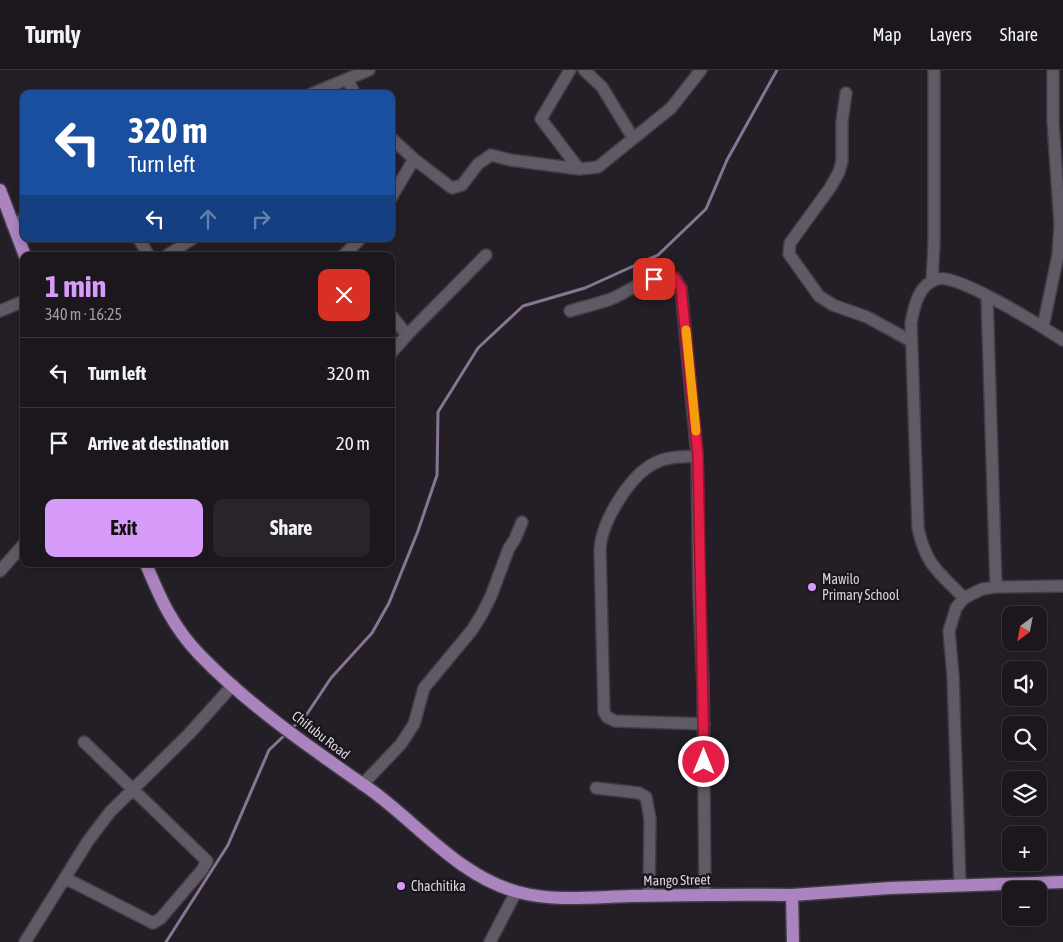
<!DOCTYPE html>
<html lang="en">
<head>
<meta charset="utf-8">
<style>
	body { margin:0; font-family:"Asap Condensed",sans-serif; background:#28242a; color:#f1f3f6; height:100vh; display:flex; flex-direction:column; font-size:19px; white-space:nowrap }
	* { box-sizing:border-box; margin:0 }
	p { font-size:16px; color:#a09fa4 }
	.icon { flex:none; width:28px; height:28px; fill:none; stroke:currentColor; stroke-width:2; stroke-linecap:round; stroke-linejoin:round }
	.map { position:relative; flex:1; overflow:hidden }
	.drawer { position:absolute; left:20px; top:182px; width:375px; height:315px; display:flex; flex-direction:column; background:#1b171d; border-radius:10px; box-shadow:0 2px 8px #0003,0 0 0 1px #39363b }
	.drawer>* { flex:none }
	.banner { position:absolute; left:20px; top:20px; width:375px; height:152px; border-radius:10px; box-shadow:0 2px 8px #0003,0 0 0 1px #39363b; background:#1a4fa0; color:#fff; overflow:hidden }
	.needle { width:32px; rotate:212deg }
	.buttons { position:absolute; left:1002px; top:536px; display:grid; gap:10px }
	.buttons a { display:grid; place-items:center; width:45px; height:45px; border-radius:10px; background:#1b171d; box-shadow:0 2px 8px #0003,0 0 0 1px #39363b; font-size:25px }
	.pin { position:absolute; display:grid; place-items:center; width:42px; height:42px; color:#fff; margin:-21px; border-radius:10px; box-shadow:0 2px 8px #0006 }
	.me { position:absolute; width:55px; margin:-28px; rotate:0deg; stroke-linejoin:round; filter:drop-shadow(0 0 4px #0008) }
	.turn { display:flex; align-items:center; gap:18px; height:105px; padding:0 25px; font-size:22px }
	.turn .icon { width:65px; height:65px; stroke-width:2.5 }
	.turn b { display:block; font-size:35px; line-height:42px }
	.lanes { display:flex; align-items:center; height:48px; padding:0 25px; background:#0003; justify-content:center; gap:25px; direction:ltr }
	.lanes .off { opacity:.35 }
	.round { display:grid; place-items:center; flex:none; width:52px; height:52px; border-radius:10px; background:#28242a }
	.headline { display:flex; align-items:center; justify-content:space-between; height:85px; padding:0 25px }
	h1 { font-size:30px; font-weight:700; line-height:38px; color:#d79bf9 }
	.cta { display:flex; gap:10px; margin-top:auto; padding:10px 25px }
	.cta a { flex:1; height:58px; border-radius:10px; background:#d79bf9; color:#111; font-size:20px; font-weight:700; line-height:58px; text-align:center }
	.cta a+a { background:#28242a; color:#f1f3f6 }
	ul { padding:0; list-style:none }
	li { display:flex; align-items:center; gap:15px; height:70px; padding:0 25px; border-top:1px solid #39363b }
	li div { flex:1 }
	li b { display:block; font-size:19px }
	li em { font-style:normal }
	header { display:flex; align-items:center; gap:30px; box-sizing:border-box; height:70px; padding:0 25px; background:#1b171d; border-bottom:1px solid #39363b }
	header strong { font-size:24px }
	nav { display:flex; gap:28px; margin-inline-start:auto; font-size:18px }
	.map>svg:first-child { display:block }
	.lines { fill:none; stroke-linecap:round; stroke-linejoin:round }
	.stream { stroke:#897495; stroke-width:3 }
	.minor-casing { stroke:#413d44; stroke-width:14 }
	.major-casing { stroke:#413d44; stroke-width:15 }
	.minor { stroke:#615a65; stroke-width:11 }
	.major { stroke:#aa83bf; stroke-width:12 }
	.route-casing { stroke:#92132f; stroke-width:12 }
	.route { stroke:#e11d48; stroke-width:9 }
	.slow { stroke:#f59e0b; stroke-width:9 }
	.poi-dot { fill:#d79bf9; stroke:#1b151e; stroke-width:2 }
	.labels { text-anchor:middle; stroke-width:5; stroke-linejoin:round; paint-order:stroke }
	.poi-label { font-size:14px; fill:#d5d2d8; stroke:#1b151e; text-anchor:start }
	.street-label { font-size:14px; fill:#d5d2d8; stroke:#1b151e }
</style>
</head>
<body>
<header>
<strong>Turnly</strong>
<nav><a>Map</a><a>Layers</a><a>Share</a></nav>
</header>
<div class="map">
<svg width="1063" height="872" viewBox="0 0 1063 872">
	<rect width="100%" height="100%" fill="#241f27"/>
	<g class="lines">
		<path class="stream" d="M 290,660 L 307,644 L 331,608 L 372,563 L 389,533 L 418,461 L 437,405 L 438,342 L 478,278 L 523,236 L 585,218 L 658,185 L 706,139 L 727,90 L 777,0
			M 166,872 L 228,775 L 269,680 L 286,664"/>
		<g class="minor-casing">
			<path id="minor" d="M 570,0 L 541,49 L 579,99
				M 584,0 L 602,17 L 633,68
				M 347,9 L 355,24
				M 846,23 L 842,52 L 842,91 L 839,102 L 830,118 L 790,173 L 789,184 L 819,226 L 833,235 L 867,247 L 911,271
				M 311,24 L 369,0
				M 391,68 L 414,89 L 452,118 L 462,115 L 478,94 L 491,85 L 510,90 L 579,99 L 598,97 L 671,38 L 701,0
				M 391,128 L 414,89
				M 12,154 L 24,149
				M 139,169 L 149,186
				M 166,186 L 192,169
				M 343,186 L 360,169
				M 932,211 L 934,173 L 934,0
				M 987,226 L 996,517
				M 0,241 L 24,231
				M 570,241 C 583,237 597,234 611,229 C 631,221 652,201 675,208 L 681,218 L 697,386 L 699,527 L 703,614 L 705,824
				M 391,245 L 407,265 L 486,185
				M 1043,257 L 1058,185 L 1060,155 L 1053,52 L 1053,0
				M 391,283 L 407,265
				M 697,386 C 683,387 668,386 655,393 C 630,405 601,452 600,480 L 604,642 L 607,647 L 615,651 L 704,654
				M 0,501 L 24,474
				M 964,528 C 939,502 926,496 918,458 L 911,253 C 914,237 918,215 937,209 C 958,203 1042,257 1063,270
				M 362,715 L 401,674 L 414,654 L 424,618 L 472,560 L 482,544 L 491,526 L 509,478 L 515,469 L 522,452
				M 596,718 L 639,723 L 646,727 L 650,749 L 649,826
				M 65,808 L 153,853 L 161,848 L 202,800 L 207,791 L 84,672
				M 960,815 L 953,606 L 949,561 L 956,538 L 964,528 L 982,519 L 996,517 L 1063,516
				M 25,872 L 88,771 L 110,742 L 189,664 L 233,615
				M 490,872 L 516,822"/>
		</g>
		<g class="major-casing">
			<path id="major" d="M 0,120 L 25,186
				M 146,494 C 160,528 173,557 199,584 C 249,636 312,679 371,720 C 418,754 460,807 518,822 C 554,832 594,827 631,826 C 685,825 738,824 792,825 L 793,872
				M 792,825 L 890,818 L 1063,812"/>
		</g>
		<use href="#minor" class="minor"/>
		<use href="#major" class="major"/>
	</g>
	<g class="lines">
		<g class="route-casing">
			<path id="route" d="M 654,209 L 666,205 L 675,208 L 681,218 L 698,386 L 704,692"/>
		</g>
		<use href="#route" class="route"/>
		<path class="slow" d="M 686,260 L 696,361"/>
	</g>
	<g class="poi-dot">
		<circle cx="812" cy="517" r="5"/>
		<circle cx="401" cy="816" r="5"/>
	</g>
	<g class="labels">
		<g class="poi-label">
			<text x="822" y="514">Mawilo<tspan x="822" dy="16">Primary School</tspan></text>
			<text x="411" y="821">Chachitika</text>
		</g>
		<g class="street-label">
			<text transform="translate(321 665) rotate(38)" y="5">Chifubu Road</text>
			<text transform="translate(677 810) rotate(-1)" y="5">Mango Street</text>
		</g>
	</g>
</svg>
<div class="buttons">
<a><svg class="needle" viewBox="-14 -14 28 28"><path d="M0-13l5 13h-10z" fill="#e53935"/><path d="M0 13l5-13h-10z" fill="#a09fa4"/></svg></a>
<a><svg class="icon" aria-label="sound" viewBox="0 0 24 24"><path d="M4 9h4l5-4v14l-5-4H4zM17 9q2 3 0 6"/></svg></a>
<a><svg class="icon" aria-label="search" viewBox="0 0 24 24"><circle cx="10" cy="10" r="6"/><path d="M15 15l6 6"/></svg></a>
<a><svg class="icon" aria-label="layers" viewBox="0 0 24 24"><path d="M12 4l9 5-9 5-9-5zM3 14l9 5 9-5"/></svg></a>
<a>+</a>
<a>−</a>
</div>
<div class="pin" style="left:654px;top:209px;background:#d93025"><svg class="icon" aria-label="arrive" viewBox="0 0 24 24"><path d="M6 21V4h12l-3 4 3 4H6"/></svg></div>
<svg class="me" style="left:704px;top:692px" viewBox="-20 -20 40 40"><circle r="17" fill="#e11d48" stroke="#fff" stroke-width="3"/><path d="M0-11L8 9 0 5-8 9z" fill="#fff"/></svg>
<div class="banner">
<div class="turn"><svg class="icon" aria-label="left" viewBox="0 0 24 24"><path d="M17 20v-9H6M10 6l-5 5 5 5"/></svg><div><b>320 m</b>Turn left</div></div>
<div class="lanes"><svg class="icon" aria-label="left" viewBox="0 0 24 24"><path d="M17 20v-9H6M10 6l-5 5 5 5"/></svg><svg class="icon off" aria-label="ahead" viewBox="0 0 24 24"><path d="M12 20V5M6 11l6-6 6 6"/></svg><svg class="icon off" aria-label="right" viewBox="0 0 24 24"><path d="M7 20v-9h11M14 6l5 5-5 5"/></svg></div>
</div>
<section class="drawer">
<div class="headline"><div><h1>1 min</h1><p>340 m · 16:25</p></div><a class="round" style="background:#d93025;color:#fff"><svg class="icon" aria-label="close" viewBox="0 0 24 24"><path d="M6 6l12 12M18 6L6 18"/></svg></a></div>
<ul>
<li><svg class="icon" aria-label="left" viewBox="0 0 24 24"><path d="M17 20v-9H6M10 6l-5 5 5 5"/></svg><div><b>Turn left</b></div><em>320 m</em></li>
<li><svg class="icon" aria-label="arrive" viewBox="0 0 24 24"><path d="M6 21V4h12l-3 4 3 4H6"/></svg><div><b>Arrive at destination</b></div><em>20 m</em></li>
</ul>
<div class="cta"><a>Exit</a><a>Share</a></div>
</section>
</div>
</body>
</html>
